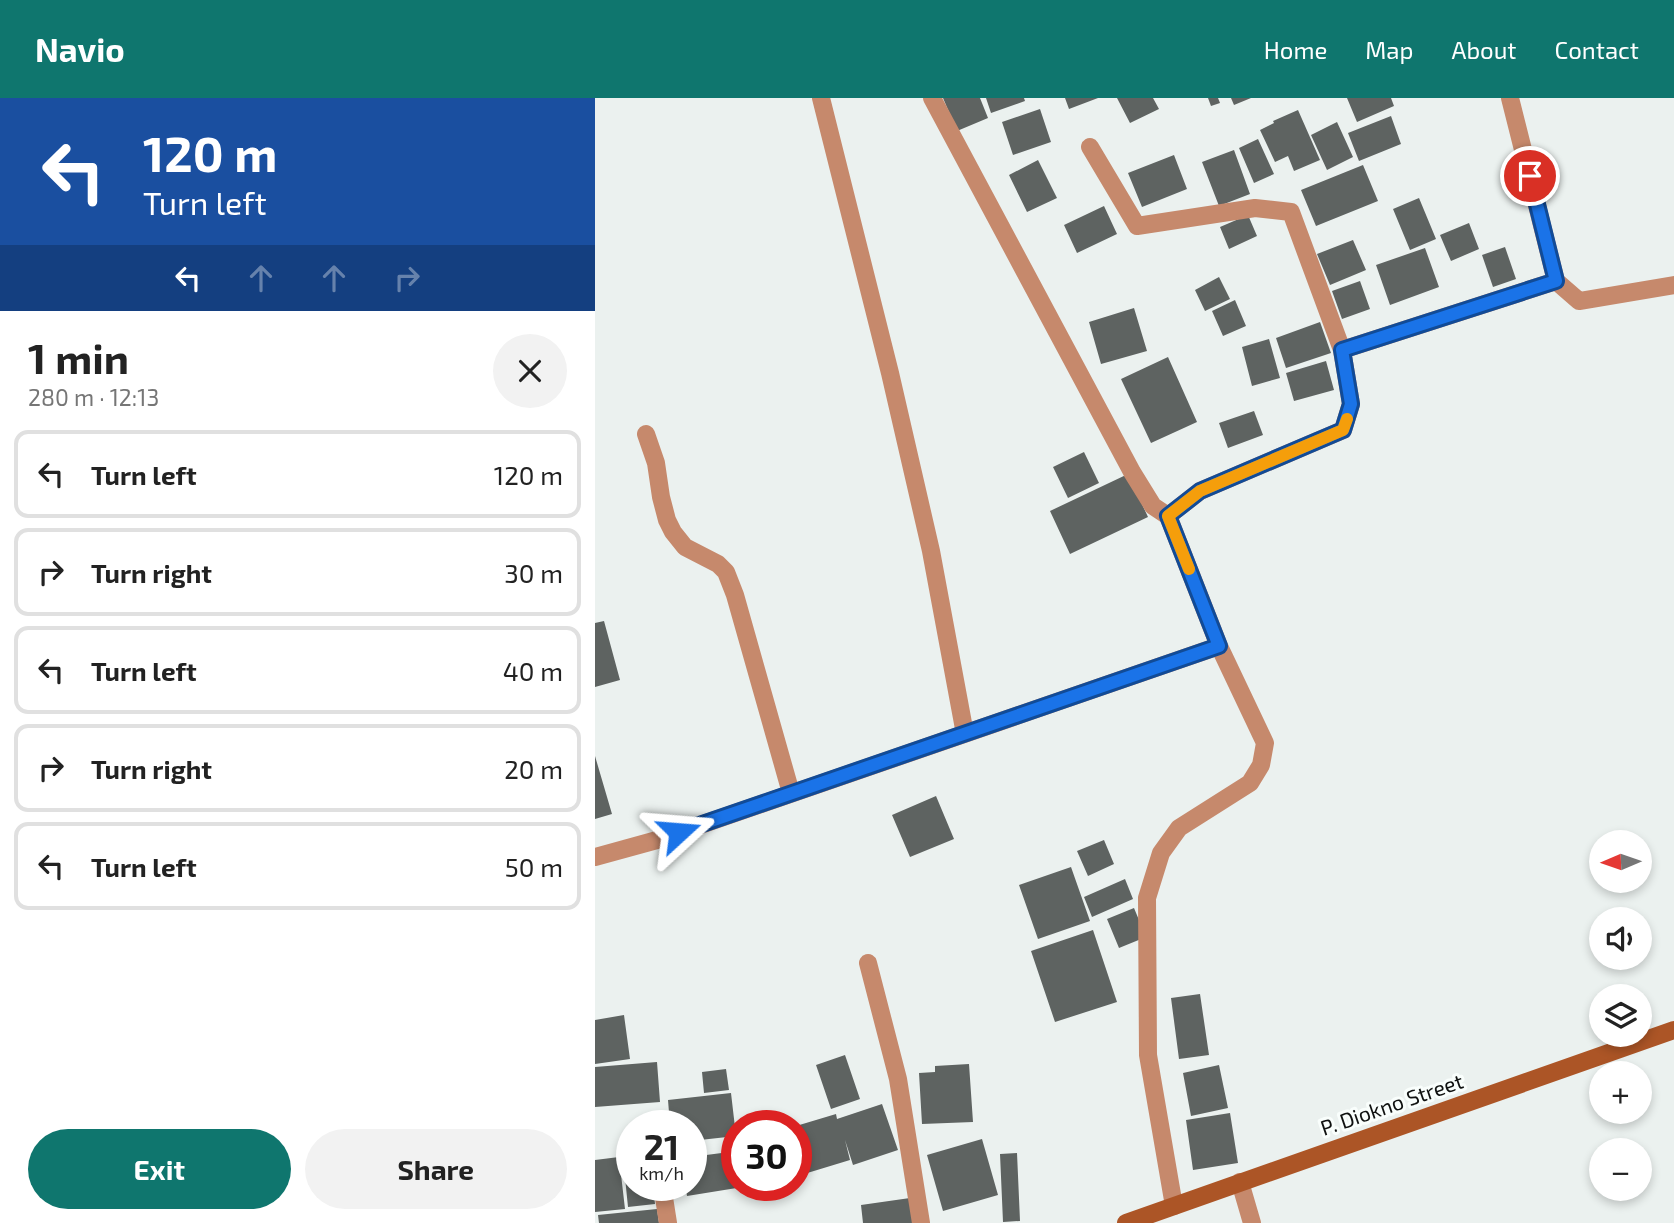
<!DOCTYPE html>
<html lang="en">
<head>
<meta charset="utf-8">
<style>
	body { margin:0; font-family:"Exo 2",sans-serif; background:#f2f2f2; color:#222; height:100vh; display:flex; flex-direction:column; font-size:26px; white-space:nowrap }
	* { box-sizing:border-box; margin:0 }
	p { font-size:23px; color:#767676 }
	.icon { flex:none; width:38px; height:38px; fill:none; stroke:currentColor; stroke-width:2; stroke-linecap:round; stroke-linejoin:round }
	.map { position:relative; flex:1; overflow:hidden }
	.sheet { display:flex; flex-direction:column; background:#fff; width:595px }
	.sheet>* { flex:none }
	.banner { background:#1a4fa0; color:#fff; overflow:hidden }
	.needle { width:46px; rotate:268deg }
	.fabs { position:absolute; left:994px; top:732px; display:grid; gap:14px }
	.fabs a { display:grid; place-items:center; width:63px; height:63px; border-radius:50%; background:#fff; box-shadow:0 4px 10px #0003; font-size:35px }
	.speed { position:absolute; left:21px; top:1012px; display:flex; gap:14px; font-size:35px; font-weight:700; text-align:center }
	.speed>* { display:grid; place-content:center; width:91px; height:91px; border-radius:50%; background:#fff; box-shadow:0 4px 10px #0003; line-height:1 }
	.speed small { font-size:18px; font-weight:400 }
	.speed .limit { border:10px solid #d22; background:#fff; color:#111 }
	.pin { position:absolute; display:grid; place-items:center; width:60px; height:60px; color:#fff; margin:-30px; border:4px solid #fff; border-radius:50%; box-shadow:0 2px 7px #0007 }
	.me { position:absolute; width:77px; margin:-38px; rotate:71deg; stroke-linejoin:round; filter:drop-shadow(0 0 5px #0008) }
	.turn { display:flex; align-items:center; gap:24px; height:147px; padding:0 28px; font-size:32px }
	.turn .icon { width:91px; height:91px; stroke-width:2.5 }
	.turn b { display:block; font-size:49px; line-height:60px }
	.lanes { display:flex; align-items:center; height:66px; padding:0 28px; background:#0003; justify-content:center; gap:35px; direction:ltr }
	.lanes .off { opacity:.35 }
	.round { display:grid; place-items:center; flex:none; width:74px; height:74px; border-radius:37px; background:#f2f2f2 }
	.head { display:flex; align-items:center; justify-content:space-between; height:119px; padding:0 28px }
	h1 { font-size:42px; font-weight:700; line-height:52px }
	.primary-button { display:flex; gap:14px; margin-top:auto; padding:14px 28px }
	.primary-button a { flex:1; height:80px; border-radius:42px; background:#0f766e; color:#fff; font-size:28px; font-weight:700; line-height:80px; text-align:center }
	.primary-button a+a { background:#f2f2f2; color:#222 }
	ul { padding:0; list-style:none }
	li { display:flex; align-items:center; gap:21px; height:88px; margin:0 14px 10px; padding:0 14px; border:4px solid #e0e0e0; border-radius:14px }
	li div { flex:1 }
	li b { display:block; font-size:26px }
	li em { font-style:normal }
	header { display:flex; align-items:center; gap:42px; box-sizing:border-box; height:98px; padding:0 35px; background:#0f766e; color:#fff }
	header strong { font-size:33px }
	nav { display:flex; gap:38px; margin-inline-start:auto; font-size:24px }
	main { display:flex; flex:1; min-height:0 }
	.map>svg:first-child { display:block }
	.building { fill:#5e6361 }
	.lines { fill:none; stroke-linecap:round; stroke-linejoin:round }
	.street { stroke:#c6896c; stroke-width:18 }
	.secondary { stroke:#ac5526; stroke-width:18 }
	.route-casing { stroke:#114b97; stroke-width:18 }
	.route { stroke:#1a73e8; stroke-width:12 }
	.slow { stroke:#f59e0b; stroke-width:12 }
	.labels { text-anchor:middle; stroke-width:6; stroke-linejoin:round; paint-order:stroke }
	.street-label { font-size:21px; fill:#0f1110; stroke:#f9fefc }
</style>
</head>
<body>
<header>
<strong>Navio</strong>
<nav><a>Home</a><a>Map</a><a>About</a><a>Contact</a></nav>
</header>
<main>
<section class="sheet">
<div class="banner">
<div class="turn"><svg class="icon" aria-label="left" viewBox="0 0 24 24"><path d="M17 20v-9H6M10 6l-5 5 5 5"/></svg><div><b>120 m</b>Turn left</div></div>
<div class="lanes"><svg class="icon" aria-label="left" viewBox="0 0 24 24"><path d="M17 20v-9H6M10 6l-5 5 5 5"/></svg><svg class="icon off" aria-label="ahead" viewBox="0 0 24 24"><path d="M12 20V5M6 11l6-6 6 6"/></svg><svg class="icon off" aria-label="ahead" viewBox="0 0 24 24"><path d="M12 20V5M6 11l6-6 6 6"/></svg><svg class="icon off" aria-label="right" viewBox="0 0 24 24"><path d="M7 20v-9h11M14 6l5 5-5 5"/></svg></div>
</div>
<div class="head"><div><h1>1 min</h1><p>280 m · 12:13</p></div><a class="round"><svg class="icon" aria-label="close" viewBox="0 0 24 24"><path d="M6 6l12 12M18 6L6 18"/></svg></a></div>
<ul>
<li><svg class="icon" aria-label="left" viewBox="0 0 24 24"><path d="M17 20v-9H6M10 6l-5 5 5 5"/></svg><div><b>Turn left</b></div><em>120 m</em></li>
<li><svg class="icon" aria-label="right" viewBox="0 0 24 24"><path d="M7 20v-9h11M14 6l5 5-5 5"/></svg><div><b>Turn right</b></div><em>30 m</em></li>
<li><svg class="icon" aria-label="left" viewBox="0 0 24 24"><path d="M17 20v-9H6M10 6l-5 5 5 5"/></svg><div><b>Turn left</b></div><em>40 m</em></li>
<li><svg class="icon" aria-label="right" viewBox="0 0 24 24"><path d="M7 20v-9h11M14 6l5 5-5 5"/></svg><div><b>Turn right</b></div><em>20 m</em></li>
<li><svg class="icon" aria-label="left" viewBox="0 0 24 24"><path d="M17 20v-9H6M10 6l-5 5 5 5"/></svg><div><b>Turn left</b></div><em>50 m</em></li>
</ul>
<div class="primary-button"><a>Exit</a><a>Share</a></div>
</section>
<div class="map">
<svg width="1079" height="1125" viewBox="0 0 1079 1125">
	<rect width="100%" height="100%" fill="#ebf1ef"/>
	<path class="building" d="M 348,0 L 385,0 L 393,20 L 362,33 Z
		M 391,0 L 429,0 L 430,3 L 396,15 Z
		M 470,0 L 503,0 L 474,11 Z
		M 522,0 L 558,0 L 564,11 L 535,25 Z
		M 613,0 L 623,0 L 625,5 L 616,8 Z
		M 636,0 L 656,0 L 639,7 Z
		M 752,0 L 796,0 L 799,8 L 762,24 Z
		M 445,11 L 456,44 L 418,57 L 407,24 Z
		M 703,12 L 725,62 L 699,73 L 693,58 L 680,64 L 665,32 L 679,25 L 678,23 Z
		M 796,18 L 806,46 L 764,63 L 753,35 Z
		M 742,24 L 758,59 L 732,72 L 716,37 Z
		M 663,41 L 679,76 L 659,85 L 644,50 Z
		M 639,52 L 655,96 L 624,108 L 607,64 Z
		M 579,57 L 592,91 L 547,109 L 533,75 Z
		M 443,62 L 462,100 L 432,114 L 414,77 Z
		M 768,67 L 783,103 L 721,128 L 706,92 Z
		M 824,100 L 841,141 L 815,152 L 798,111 Z
		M 509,108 L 522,136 L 482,155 L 469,127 Z
		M 653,117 L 662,138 L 634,151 L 625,129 Z
		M 874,125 L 884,151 L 856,163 L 845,137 Z
		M 758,142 L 771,172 L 735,187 L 722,156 Z
		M 910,149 L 921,181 L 898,189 L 887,157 Z
		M 830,150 L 844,189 L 795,207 L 781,167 Z
		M 624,179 L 635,201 L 610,213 L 600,192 Z
		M 765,183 L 775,211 L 747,221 L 737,193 Z
		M 640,202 L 651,228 L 628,238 L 617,213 Z
		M 539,210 L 552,253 L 506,266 L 494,224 Z
		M 725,224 L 736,255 L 691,270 L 681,240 Z
		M 674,241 L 685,280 L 657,288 L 647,249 Z
		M 573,259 L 602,324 L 556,345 L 526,281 Z
		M 731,263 L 739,292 L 699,303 L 691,275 Z
		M 659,313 L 668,337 L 633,350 L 624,325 Z
		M 489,354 L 504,385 L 473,400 L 458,369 Z
		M 533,376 L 553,419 L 475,456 L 455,413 Z
		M 9,523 L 25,582 L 0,589 L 0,525 Z
		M 0,658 L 17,716 L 0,721 Z
		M 341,698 L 359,741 L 315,759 L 297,717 Z
		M 509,742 L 519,766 L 493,778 L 482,753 Z
		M 476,769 L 495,823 L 443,841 L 424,787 Z
		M 530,781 L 538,801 L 497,819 L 489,799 Z
		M 539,810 L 551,839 L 524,850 L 512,821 Z
		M 498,832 L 522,904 L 460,924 L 436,853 Z
		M 605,896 L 614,957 L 584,961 L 576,900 Z
		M 29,917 L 35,961 L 0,966 L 0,922 Z
		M 250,957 L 265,1001 L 236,1011 L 221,967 Z
		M 62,964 L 65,1004 L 0,1009 L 0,969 Z
		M 374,966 L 378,1024 L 327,1026 L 324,975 L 340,974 L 340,968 Z
		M 624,967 L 633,1010 L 596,1018 L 588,975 Z
		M 131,971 L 134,992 L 109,995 L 107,974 Z
		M 136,995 L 141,1038 L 96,1043 L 96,1027 L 75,1027 L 73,1002 Z
		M 287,1006 L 303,1052 L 258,1067 L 250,1042 L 255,1062 L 209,1076 L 201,1051 L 201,1028 L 241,1016 L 242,1021 Z
		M 635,1015 L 643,1065 L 598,1072 L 591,1022 Z
		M 387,1041 L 403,1097 L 348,1113 L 332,1057 Z
		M 37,1049 L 37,1087 L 58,1087 L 60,1106 L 33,1109 L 27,1050 Z
		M 142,1053 L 142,1087 L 154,1088 L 92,1098 L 90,1087 L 96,1087 L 96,1059 Z
		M 422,1055 L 425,1123 L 408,1124 L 405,1056 Z
		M 24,1059 L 30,1111 L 0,1114 L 0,1062 Z
		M 315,1100 L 318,1125 L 268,1125 L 266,1107 Z
		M 62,1111 L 64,1125 L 4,1125 L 3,1117 Z"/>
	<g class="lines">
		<path class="street" d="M 226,0 L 295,275 L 336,453 L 370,636
			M 337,0 L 537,374 L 558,408 L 573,418
			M 915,0 L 961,183 L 984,203 L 1079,187
			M 495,49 L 542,128 L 660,110 L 696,114 L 747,252
			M 51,336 L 61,365 L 66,399 L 72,422 L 78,434 L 90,449 L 123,466 L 131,474 L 140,497 L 196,695
			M 0,759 L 62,742 L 624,548
			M 273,865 L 303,981 L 326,1125
			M 645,1084 L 657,1125
			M 67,1087 L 73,1125
			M 579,1108 L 553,957 L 552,800 L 566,755 L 584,730 L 655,685 L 666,667 L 670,645 L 624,548 L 573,418 L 605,393 L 748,332 L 756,306 L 747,252 L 961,183"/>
		<path class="secondary" d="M 531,1125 L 1079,932"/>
	</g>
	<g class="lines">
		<g class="route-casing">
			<path id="route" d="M 84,734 L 624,548 L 573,418 L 605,393 L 748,332 L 756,306 L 747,252 L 961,183 L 935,78"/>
		</g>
		<use href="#route" class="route"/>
		<path class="slow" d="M 594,471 L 573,418 L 605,393 L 748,332 L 752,321"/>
	</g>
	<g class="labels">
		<g class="street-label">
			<text transform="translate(797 1007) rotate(-19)" y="7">P. Diokno Street</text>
		</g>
	</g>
</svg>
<div class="fabs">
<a><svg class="needle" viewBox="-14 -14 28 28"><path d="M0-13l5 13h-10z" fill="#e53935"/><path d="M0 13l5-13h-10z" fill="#767676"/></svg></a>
<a><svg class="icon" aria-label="sound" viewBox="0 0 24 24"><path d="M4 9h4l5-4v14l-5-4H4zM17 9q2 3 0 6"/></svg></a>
<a><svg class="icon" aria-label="layers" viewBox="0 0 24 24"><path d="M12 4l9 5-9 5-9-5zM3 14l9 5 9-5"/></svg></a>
<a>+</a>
<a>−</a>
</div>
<div class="speed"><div>21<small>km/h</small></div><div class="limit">30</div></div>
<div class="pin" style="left:935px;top:78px;background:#d93025"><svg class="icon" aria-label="arrive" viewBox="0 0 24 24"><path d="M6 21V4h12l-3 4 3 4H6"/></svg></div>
<svg class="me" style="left:84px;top:734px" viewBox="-20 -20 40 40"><path d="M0-17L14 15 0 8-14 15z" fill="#1a73e8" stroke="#fff" stroke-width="4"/></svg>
</div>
</main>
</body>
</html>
